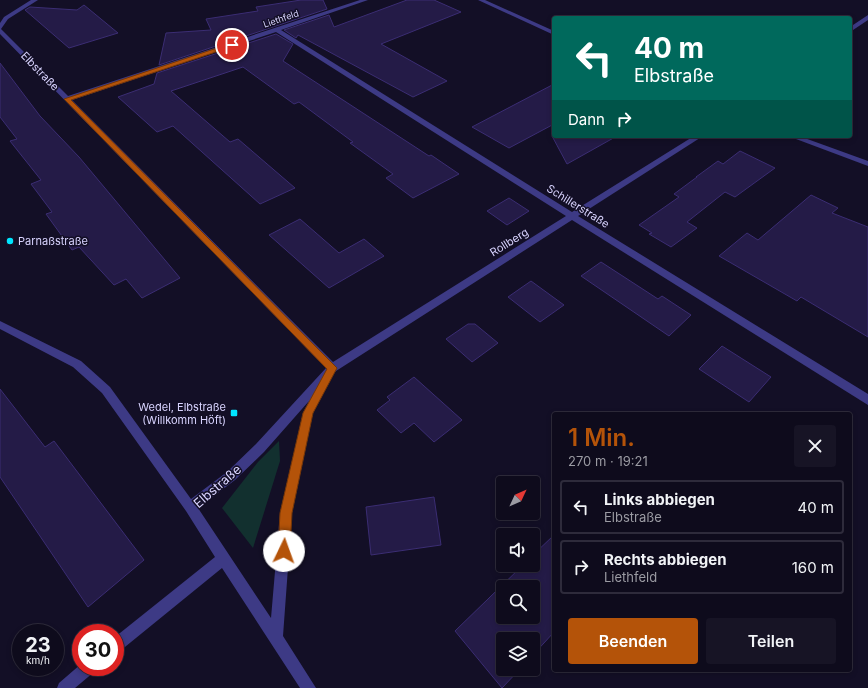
<!DOCTYPE html>
<html lang="de">
<head>
<meta charset="utf-8">
<style>
	body { margin:0; font-family:Inter,sans-serif; background:#171425; color:#f1f3f6; height:100vh; display:flex; flex-direction:column; font-size:15px; white-space:nowrap }
	* { box-sizing:border-box; margin:0 }
	p { font-size:13px; color:#9b9ba3 }
	.icon { flex:none; width:22px; height:22px; fill:none; stroke:currentColor; stroke-width:2; stroke-linecap:round; stroke-linejoin:round }
	.map { position:relative; flex:1; overflow:hidden }
	.sheet { position:absolute; left:552px; top:412px; width:300px; height:260px; display:flex; flex-direction:column; background:#0e0b1c; border-radius:4px; box-shadow:0 2px 6px #0003,0 0 0 1px #2e2b3b }
	.sheet>* { flex:none }
	.top-card { position:absolute; left:552px; top:16px; width:300px; height:122px; border-radius:4px; box-shadow:0 2px 6px #0003,0 0 0 1px #2e2b3b; background:#00695c; color:#fff; overflow:hidden }
	.needle { width:26px; rotate:46deg }
	.fabs { position:absolute; left:496px; top:476px; display:grid; gap:8px }
	.fabs a { display:grid; place-items:center; width:44px; height:44px; border-radius:4px; background:#0e0b1c; box-shadow:0 2px 6px #0003,0 0 0 1px #2e2b3b; font-size:20px }
	.speed { position:absolute; left:12px; top:624px; display:flex; gap:8px; font-size:20px; font-weight:700; text-align:center }
	.speed>* { display:grid; place-content:center; width:52px; height:52px; border-radius:50%; background:#0e0b1c; box-shadow:0 2px 6px #0003,0 0 0 1px #2e2b3b; line-height:1 }
	.speed small { font-size:10px; font-weight:400 }
	.speed .limit { border:6px solid #d22; background:#fff; color:#111 }
	.pin { position:absolute; display:grid; place-items:center; width:34px; height:34px; color:#fff; margin:-17px; border:2px solid #fff; border-radius:50%; box-shadow:0 1px 4px #0007 }
	.me { position:absolute; width:44px; margin:-22px; rotate:3deg; stroke-linejoin:round; filter:drop-shadow(0 0 3px #0008) }
	.turn { display:flex; align-items:center; gap:14px; height:84px; padding:0 16px; font-size:18px }
	.turn .icon { width:52px; height:52px; stroke-width:2.5 }
	.turn b { display:block; font-size:28px; line-height:34px }
	.then { display:flex; align-items:center; height:38px; padding:0 16px; background:#0003; gap:8px; font-size:15px }
	.round { display:grid; place-items:center; flex:none; width:42px; height:42px; border-radius:4px; background:#171425 }
	.summary { display:flex; align-items:center; justify-content:space-between; height:68px; padding:0 16px }
	h1 { font-size:24px; font-weight:600; line-height:30px; color:#b45309 }
	.cta { display:flex; gap:8px; margin-top:auto; padding:8px 16px }
	.cta a { flex:1; height:46px; border-radius:4px; background:#b45309; color:#fff; font-size:16px; font-weight:600; line-height:46px; text-align:center }
	.cta a+a { background:#171425; color:#f1f3f6 }
	ul { padding:0; list-style:none }
	li { display:flex; align-items:center; gap:12px; height:54px; margin:0 8px 6px; padding:0 8px; border:2px solid #2e2b3b; border-radius:4px }
	li div { flex:1 }
	li b { display:block; font-size:15px }
	li em { font-style:normal }
	.map>svg:first-child { display:block }
	.green { fill:#12302f }
	.building { fill:#241b47; stroke:#3b2d73; fill-rule:evenodd }
	.lines { fill:none; stroke-linecap:round; stroke-linejoin:round }
	.minor { fill:#3d3a85; fill-rule:evenodd }
	.route { fill:#b45309; stroke:#753606 }
	.poi-dot { fill:#00e5ff; stroke:#130f26; stroke-width:1.5 }
	.labels { text-anchor:middle; stroke-width:3; stroke-linejoin:round; paint-order:stroke }
	.far-street-label { font-size:9px; fill:#d9d4ff; stroke:#130f26 }
	.street-label { font-size:11px; fill:#d9d4ff; stroke:#130f26 }
	.poi-label { font-size:11px; fill:#d9d4ff; stroke:#130f26; text-anchor:start }
	.near-street-label { font-size:13px; fill:#d9d4ff; stroke:#130f26 }
</style>
</head>
<body>
<div class="map">
<svg width="868" height="688" viewBox="0 0 868 688">
	<rect width="100%" height="100%" fill="#130f26"/>
	<path class="green" d="M 279,441 L 280,461 L 253,548 L 222,508 L 258,462 Z"/>
	<path class="building" d="M 301,0 L 323,0 L 327,9 L 159,65 L 166,33 L 211,30 L 206,19 L 258,11 L 256,7 Z
		M 407,0 L 434,0 L 461,12 L 381,44 L 447,81 L 413,97 L 298,35 L 296,38 L 284,30 L 329,15 L 334,27 Z
		M 84,5 L 118,33 L 69,48 L 25,10 L 30,7 L 77,10 Z
		M 276,34 L 293,44 L 283,61 L 429,156 L 431,155 L 459,174 L 413,198 L 386,178 L 393,174 L 350,143 L 353,142 L 299,102 L 294,104 L 243,67 L 171,91 L 230,142 L 238,139 L 295,188 L 260,204 L 173,126 L 157,132 L 118,97 L 154,84 L 157,73 Z
		M 0,63 L 40,116 L 79,157 L 180,278 L 142,298 L 126,279 L 114,285 L 79,247 L 72,250 L 46,214 L 52,212 L 31,184 L 41,180 L 10,141 L 17,139 L 0,117 Z
		M 554,84 L 554,124 L 509,148 L 472,127 Z
		M 552,136 L 617,136 L 567,164 Z
		M 740,151 L 775,168 L 735,197 L 725,192 L 687,222 L 697,228 L 671,247 L 649,234 L 652,233 L 639,225 L 679,197 L 674,194 L 697,177 L 696,177 L 718,161 L 723,164 Z
		M 811,195 L 838,208 L 832,213 L 868,227 L 868,337 L 801,297 L 797,301 L 719,256 L 747,233 L 758,240 Z
		M 509,198 L 529,211 L 507,225 L 487,211 Z
		M 300,219 L 339,253 L 364,239 L 384,256 L 329,288 L 269,235 Z
		M 601,262 L 658,299 L 662,296 L 691,315 L 669,336 L 581,276 Z
		M 531,281 L 564,305 L 540,322 L 508,297 Z
		M 468,324 L 475,324 L 498,343 L 472,362 L 446,339 Z
		M 722,346 L 771,377 L 749,402 L 699,369 Z
		M 414,377 L 462,420 L 434,442 L 414,423 L 401,433 L 377,410 L 390,400 L 387,397 Z
		M 0,389 L 45,447 L 54,441 L 144,560 L 88,607 L 0,477 Z
		M 434,497 L 441,545 L 371,555 L 366,507 Z
		M 554,535 L 554,632 L 533,655 L 533,639 L 503,639 L 503,669 L 520,669 L 502,688 L 455,631 L 523,565 L 533,565 L 533,555 ZM 503,587 L 533,587 L 533,617 L 503,617 Z"/>
	<g class="lines">
		<path class="minor" d="M 31,0 L 38,0 L 8,19 L 1,29 L 68,96 L 360,0 L 368,0 L 281,30 L 572,212 L 694,136 L 703,136 L 578,216 L 868,394 L 868,405 L 572,220 L 336,371 L 329,378 L 330,381 L 313,413 L 292,513 L 283,636 L 316,688 L 300,688 L 222,568 L 120,651 L 115,653 L 115,637 L 215,557 L 186,511 L 102,393 L 73,367 L 0,329 L 0,321 L 81,361 L 110,387 L 191,499 L 227,472 L 256,444 L 326,368 L 0,34 L 0,23 L 4,17 ZM 276,32 L 566,216 L 333,362 L 72,100 ZM 309,401 L 303,413 L 280,513 L 271,618 L 198,508 L 235,480 L 264,452 Z
			M 478,0 L 485,0 L 554,31 L 554,35 Z
			M 868,15 L 868,20 L 850,32 L 850,27 Z
			M 788,136 L 799,136 L 868,161 L 868,166 Z
			M 81,664 L 81,667 L 96,667 L 94,672 L 75,688 L 57,688 L 59,683 Z"/>
	</g>
	<path class="route" d="M 232,43 L 234,46 L 71,100 L 337,368 L 313,413 L 292,513 L 290,551 L 288,555 L 284,557 L 280,555 L 278,551 L 280,513 L 303,413 L 327,369 L 64,99 Z"/>
	<g class="poi-dot">
		<circle cx="10" cy="241" r="4"/>
		<rect x="230" y="409" width="8" height="8" rx="2"/>
	</g>
	<g class="labels">
		<g class="far-street-label">
			<text transform="translate(281 19) rotate(-19)" y="3">Liethfeld</text>
		</g>
		<g class="street-label">
			<text transform="translate(40 71) rotate(46)" y="4">Elbstraße</text>
			<text transform="translate(578 206) rotate(32)" y="4">Schillerstraße</text>
			<text transform="translate(509 242) rotate(-32)" y="4">Rollberg</text>
		</g>
		<g class="poi-label">
			<text x="18" y="245">Parnaßstraße</text>
			<text x="226" y="411" text-anchor="end">Wedel, Elbstraße<tspan x="226" dy="13">(Willkomm Höft)</tspan></text>
		</g>
		<g class="near-street-label">
			<text transform="translate(217 486) rotate(-41)" y="5">Elbstraße</text>
		</g>
	</g>
</svg>
<div class="fabs">
<a><svg class="needle" viewBox="-14 -14 28 28"><path d="M0-13l5 13h-10z" fill="#e53935"/><path d="M0 13l5-13h-10z" fill="#9b9ba3"/></svg></a>
<a><svg class="icon" aria-label="sound" viewBox="0 0 24 24"><path d="M4 9h4l5-4v14l-5-4H4zM17 9q2 3 0 6"/></svg></a>
<a><svg class="icon" aria-label="search" viewBox="0 0 24 24"><circle cx="10" cy="10" r="6"/><path d="M15 15l6 6"/></svg></a>
<a><svg class="icon" aria-label="layers" viewBox="0 0 24 24"><path d="M12 4l9 5-9 5-9-5zM3 14l9 5 9-5"/></svg></a>
</div>
<div class="speed"><div>23<small>km/h</small></div><div class="limit">30</div></div>
<div class="pin" style="left:232px;top:45px;background:#d93025"><svg class="icon" aria-label="arrive" viewBox="0 0 24 24"><path d="M6 21V4h12l-3 4 3 4H6"/></svg></div>
<svg class="me" style="left:284px;top:551px" viewBox="-20 -20 40 40"><circle r="19" fill="#fff"/><path d="M0-13L10 11 0 6-10 11z" fill="#b45309"/></svg>
<div class="top-card">
<div class="turn"><svg class="icon" aria-label="left" viewBox="0 0 24 24"><path d="M17 20v-9H6M10 6l-5 5 5 5"/></svg><div><b>40 m</b>Elbstraße</div></div>
<div class="then">Dann<svg class="icon" aria-label="right" viewBox="0 0 24 24"><path d="M7 20v-9h11M14 6l5 5-5 5"/></svg></div>
</div>
<section class="sheet">
<div class="summary"><div><h1>1 Min.</h1><p>270 m · 19:21</p></div><a class="round"><svg class="icon" aria-label="close" viewBox="0 0 24 24"><path d="M6 6l12 12M18 6L6 18"/></svg></a></div>
<ul>
<li><svg class="icon" aria-label="left" viewBox="0 0 24 24"><path d="M17 20v-9H6M10 6l-5 5 5 5"/></svg><div><b>Links abbiegen</b><p>Elbstraße</p></div><em>40 m</em></li>
<li><svg class="icon" aria-label="right" viewBox="0 0 24 24"><path d="M7 20v-9h11M14 6l5 5-5 5"/></svg><div><b>Rechts abbiegen</b><p>Liethfeld</p></div><em>160 m</em></li>
</ul>
<div class="cta"><a>Beenden</a><a>Teilen</a></div>
</section>
</div>
</body>
</html>
